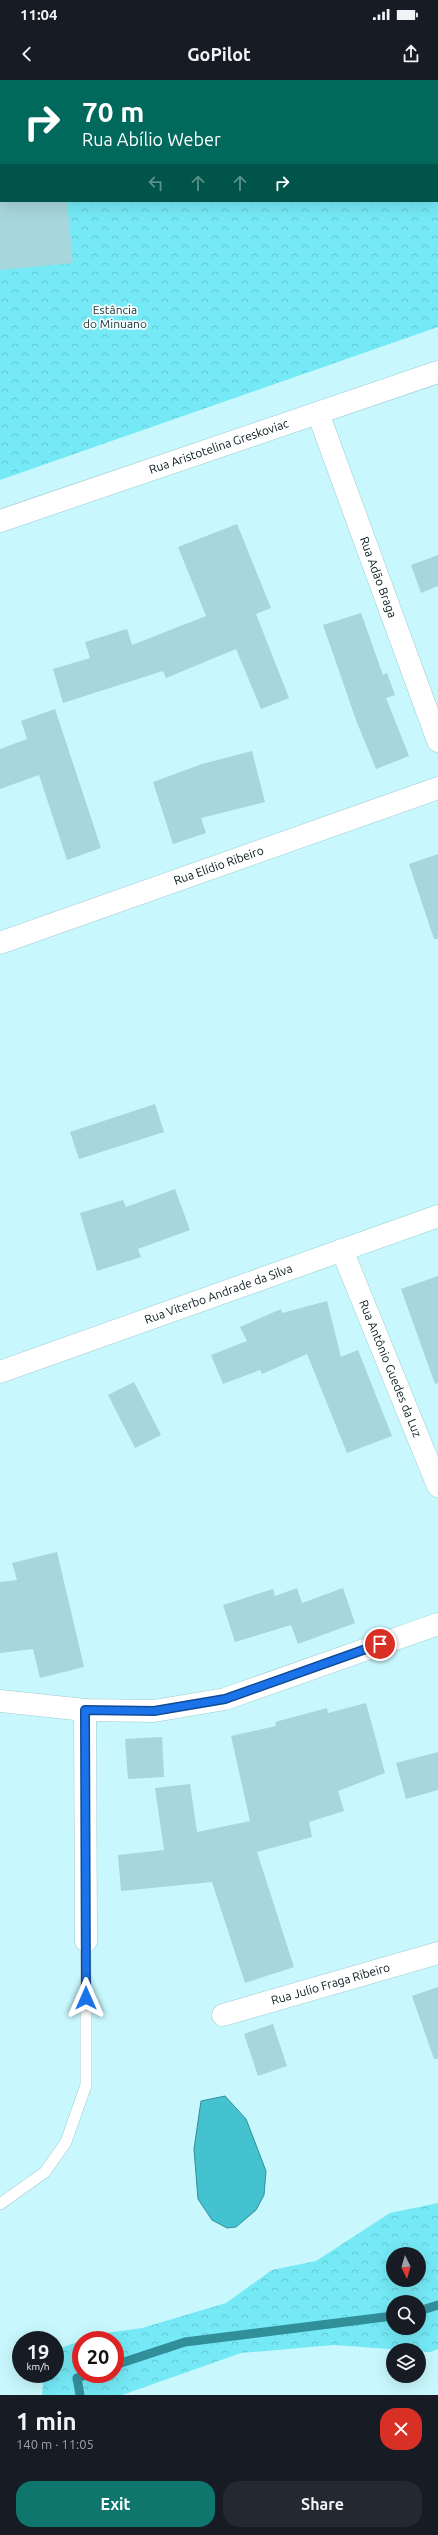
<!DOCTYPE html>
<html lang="en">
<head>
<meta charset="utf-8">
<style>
	body { margin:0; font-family:Ubuntu,sans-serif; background:#242831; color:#f1f3f6; height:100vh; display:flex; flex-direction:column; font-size:15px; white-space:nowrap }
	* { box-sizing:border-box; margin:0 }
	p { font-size:13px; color:#9ea1a6 }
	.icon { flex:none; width:22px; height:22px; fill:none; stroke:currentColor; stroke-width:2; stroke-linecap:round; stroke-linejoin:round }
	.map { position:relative; height:2315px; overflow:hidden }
	.sheet { display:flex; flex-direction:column; background:#171b24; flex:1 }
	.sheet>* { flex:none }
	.guide { position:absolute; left:0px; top:0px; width:438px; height:122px; box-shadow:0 4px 16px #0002; background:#00695c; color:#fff; overflow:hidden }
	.needle { width:26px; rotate:175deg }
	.tools { position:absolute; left:386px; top:2167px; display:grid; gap:8px }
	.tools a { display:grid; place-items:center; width:40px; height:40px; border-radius:50%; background:#171b24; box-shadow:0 4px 16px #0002; font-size:20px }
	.speed { position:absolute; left:12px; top:2251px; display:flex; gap:8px; font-size:20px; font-weight:700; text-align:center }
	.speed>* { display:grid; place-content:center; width:52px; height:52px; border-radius:50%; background:#171b24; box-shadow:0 4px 16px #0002; line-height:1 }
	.speed small { font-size:10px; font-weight:400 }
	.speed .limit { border:6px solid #d22; background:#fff; color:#111 }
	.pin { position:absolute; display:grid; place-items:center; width:34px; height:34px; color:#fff; margin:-17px; border:2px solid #fff; border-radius:50%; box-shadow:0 1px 4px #0007 }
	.me { position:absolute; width:44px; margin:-22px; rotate:0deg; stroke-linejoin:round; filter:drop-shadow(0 0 3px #0008) }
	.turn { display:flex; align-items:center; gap:14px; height:84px; padding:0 16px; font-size:18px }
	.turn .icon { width:52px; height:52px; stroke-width:2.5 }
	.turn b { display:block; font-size:28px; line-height:34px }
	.lanes { display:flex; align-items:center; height:38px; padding:0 16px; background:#0003; justify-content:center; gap:20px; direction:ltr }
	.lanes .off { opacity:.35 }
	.round { display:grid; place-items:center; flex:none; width:42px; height:42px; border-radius:16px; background:#242831 }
	.overview { display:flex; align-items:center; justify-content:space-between; height:68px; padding:0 16px }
	h1 { font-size:24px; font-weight:700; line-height:30px }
	.button { display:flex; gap:8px; margin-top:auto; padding:8px 16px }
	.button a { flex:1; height:46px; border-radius:16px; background:#0f766e; color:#fff; font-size:16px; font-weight:700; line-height:46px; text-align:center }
	.button a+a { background:#242831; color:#f1f3f6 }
	.status { display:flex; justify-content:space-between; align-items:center; height:28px; padding:0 20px; background:#171b24; direction:ltr }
	.status svg { height:11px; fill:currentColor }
	header { display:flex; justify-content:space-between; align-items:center; height:52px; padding:0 16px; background:#171b24; font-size:18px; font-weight:700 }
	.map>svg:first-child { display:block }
	.forest { fill:url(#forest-crowns); fill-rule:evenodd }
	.water { fill:#44c2d0; stroke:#318f9a }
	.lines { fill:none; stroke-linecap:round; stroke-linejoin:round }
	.stream { stroke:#318f9a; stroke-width:9 }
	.building { fill:#a7d6dc }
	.lane-casing { stroke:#9ccbd0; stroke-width:12 }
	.street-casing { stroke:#9ccbd0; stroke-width:23 }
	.lane { stroke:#fff; stroke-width:11 }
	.street { stroke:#fff; stroke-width:22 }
	.route-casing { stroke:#114b97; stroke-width:10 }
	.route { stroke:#1a73e8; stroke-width:7 }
	.labels { text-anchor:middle; stroke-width:3.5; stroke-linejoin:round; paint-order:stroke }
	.park-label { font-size:12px; fill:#203638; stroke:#f4fdfe }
	.street-label { font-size:12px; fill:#06191b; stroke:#f4fdfe }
</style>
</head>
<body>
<div class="status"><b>11:04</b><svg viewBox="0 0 49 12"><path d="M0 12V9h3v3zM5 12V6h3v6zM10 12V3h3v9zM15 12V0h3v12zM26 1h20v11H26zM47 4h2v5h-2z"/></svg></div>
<header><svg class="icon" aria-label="back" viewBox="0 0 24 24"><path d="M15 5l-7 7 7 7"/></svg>GoPilot<svg class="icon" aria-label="share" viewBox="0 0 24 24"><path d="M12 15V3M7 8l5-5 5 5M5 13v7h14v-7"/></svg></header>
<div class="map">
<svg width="438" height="2315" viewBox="0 0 438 2315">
	<defs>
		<pattern id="forest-crowns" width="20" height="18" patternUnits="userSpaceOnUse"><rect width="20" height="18" fill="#75e9f6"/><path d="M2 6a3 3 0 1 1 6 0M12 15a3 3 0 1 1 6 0" fill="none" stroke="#64c7d2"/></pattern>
	</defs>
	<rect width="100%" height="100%" fill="#c8f8fd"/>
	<path class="forest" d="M 0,0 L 438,0 L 438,247 L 0,400 ZM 1,1 L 437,1 L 437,121 L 1,121 Z
		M 438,2123 L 438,2269 L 431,2272 L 334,2265 L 241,2273 L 122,2315 L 42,2315 L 44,2294 L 55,2294 C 55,2266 56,2270 81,2261 L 81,2294 L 115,2294 L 115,2260 L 83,2260 L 98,2254 L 142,2248 L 226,2223 L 272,2190 L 316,2181 L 390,2133 ZM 393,2174 L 419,2174 L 419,2200 L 393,2200 ZM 393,2222 L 419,2222 L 419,2248 L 393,2248 Z"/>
	<path class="water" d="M 225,2016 L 246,2039 L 266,2091 L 264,2115 L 256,2130 L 236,2147 L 227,2148 L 212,2140 L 198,2119 L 194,2069 L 201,2021 Z"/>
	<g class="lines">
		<path class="stream" d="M 419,2231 L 438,2225
			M 115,2285 L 185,2262 L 393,2236
			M 80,2315 L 77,2298 L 89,2294"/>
	</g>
	<path class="building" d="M 0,121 L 67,121 L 73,183 L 0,190 Z
		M 237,444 L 271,528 L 256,534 L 289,618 L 261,629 L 236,569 L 166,598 L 163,591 L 63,623 L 53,589 L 90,578 L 85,562 L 127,549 L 132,565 L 206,536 L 178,467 Z
		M 438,475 L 438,506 L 421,513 L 411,485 Z
		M 361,533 L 383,595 L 387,593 L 395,615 L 386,618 L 409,676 L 376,689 L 356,640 L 323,545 Z
		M 55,629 L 101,768 L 67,780 L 39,695 L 0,709 L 0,669 L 27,659 L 21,641 Z
		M 252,671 L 265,722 L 201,738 L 206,753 L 173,764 L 153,702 L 202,684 Z
		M 438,774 L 438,859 L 434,859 L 409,784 Z
		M 155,1024 L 164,1052 L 79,1079 L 70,1052 Z
		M 175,1109 L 190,1150 L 138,1169 L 141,1177 L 97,1191 L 80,1133 L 123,1120 L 126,1127 Z
		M 438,1196 L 438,1303 L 435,1304 L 401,1209 Z
		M 327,1221 L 341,1277 L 358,1270 L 392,1356 L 347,1373 L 307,1274 L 262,1294 L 260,1290 L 223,1304 L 211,1275 L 247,1261 L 240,1247 L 281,1229 L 282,1233 Z
		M 134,1302 L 161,1355 L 135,1368 L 108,1315 Z
		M 57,1472 L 84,1587 L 40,1598 L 33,1569 L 0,1573 L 0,1502 L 17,1500 L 12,1483 Z
		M 297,1508 L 302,1523 L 343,1508 L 355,1543 L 298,1564 L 291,1545 L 235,1562 L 223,1525 L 273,1509 L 275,1516 Z
		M 366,1623 L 385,1693 L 338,1711 L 344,1731 L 309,1742 L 312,1757 L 257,1772 L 294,1887 L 245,1903 L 212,1802 L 121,1811 L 118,1775 L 164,1770 L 155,1708 L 190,1704 L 197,1752 L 250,1741 L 231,1656 L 276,1646 L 275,1642 L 327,1628 L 328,1633 Z
		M 162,1657 L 164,1697 L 128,1699 L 125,1659 Z
		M 438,1672 L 438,1710 L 406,1719 L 396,1683 Z
		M 438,1907 L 438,1979 L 434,1979 L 412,1916 Z
		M 273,1944 L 287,1986 L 258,1996 L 244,1954 Z"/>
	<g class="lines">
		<g class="lane-casing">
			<path id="lane" d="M 0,2124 L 45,2092 L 66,2062 L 86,2005 L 86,1861"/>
		</g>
		<g class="street-casing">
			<g id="street">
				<path id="s1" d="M 318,333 L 438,661"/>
				<path id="s2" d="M 0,441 L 438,292"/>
				<path id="s3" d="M 0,863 L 438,708"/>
				<path id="s4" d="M 342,1170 L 438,1406"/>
				<path id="s5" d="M 0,1292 L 438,1136"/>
				<path d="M 0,1621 L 85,1630 L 154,1631 L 225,1619 L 438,1544"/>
				<path d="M 85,1630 L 86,1861"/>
				<path id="s6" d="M 223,1935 L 438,1873"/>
			</g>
		</g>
		<use href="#lane" class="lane"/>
		<use href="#street" class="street"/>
	</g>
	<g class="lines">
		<g class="route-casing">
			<path id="route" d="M 86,1918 L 85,1630 L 154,1631 L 225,1619 L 380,1564"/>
		</g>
		<use href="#route" class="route"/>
	</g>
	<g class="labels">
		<g class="park-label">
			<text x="115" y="234">Estância<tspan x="115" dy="14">do Minuano</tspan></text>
		</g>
		<g class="street-label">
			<text dy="4" stroke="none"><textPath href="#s2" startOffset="231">Rua Aristotelina Greskoviac</textPath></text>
			<text dy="4" stroke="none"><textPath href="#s1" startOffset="175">Rua Adão Braga</textPath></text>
			<text dy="4" stroke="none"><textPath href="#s3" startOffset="232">Rua Elídio Ribeiro</textPath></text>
			<text dy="4" stroke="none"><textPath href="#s5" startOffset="232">Rua Viterbo Andrade da Silva</textPath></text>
			<text dy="4" stroke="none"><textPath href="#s4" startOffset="128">Rua Antônio Guedes da Luz</textPath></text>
			<text dy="4" stroke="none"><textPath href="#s6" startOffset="112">Rua Julio Fraga Ribeiro</textPath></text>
		</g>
	</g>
</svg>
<div class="tools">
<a><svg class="needle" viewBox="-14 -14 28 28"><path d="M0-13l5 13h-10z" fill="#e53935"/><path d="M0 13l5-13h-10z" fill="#9ea1a6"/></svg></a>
<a><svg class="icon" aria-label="search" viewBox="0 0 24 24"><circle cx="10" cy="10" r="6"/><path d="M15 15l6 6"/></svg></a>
<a><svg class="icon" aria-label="layers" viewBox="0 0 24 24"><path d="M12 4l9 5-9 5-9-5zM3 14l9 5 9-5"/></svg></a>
</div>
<div class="speed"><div>19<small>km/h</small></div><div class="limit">20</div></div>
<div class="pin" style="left:380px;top:1564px;background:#d93025"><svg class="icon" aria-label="arrive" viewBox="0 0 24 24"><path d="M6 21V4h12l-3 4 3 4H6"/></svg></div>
<svg class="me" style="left:86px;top:1918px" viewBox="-20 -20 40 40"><path d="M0-17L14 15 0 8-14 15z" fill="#1a73e8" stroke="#fff" stroke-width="4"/></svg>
<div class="guide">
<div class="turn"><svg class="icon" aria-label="right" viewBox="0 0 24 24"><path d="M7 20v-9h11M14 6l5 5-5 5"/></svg><div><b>70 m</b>Rua Abílio Weber</div></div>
<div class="lanes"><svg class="icon off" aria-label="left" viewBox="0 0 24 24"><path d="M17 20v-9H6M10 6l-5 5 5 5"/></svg><svg class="icon off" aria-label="ahead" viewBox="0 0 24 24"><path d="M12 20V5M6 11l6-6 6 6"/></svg><svg class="icon off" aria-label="ahead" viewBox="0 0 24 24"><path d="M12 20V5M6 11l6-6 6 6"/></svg><svg class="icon" aria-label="right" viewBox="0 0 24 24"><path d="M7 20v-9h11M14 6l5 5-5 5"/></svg></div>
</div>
</div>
<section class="sheet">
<div class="overview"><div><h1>1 min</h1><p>140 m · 11:05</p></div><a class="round" style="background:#d93025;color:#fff"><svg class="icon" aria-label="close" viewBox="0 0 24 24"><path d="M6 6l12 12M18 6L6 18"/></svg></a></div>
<div class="button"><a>Exit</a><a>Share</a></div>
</section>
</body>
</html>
